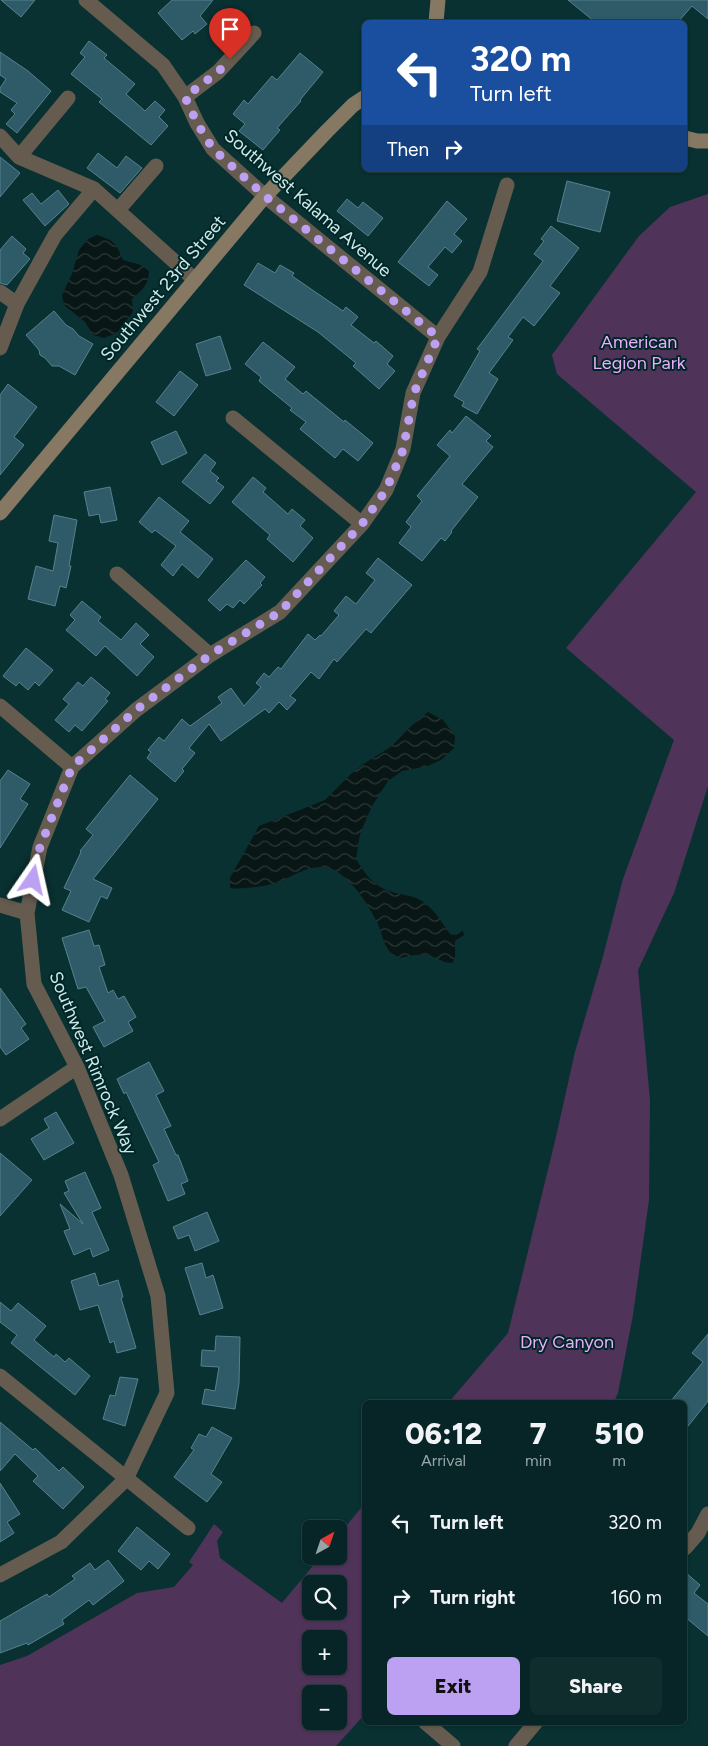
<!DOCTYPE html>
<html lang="en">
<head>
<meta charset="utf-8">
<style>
	body { margin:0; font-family:Figtree,sans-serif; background:#102d2e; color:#f1f3f6; height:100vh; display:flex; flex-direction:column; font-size:19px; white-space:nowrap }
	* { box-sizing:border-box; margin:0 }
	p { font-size:16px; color:#98a5a7 }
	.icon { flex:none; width:28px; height:28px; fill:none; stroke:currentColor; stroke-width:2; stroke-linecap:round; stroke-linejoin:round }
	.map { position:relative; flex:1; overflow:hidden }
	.drawer { position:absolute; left:362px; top:1400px; width:325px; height:325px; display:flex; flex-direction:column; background:#072526; border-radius:8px; box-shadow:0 1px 4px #0004,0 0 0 1px #284243 }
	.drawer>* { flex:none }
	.banner { position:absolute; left:362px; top:20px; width:325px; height:152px; border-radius:8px; box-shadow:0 1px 4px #0004,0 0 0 1px #284243; background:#1a4fa0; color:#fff; overflow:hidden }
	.needle { width:32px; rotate:40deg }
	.fabs { position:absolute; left:302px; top:1520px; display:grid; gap:10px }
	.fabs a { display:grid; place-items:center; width:45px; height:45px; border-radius:8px; background:#072526; box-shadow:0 1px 4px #0004,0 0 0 1px #284243; font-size:25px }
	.pin { position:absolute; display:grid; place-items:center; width:42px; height:42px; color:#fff; margin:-51px -21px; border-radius:50% 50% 50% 0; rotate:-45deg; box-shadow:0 0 5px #0007 }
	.pin .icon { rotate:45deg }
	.me { position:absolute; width:55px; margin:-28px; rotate:11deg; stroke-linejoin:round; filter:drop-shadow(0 0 4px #0008) }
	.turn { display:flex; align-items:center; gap:18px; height:105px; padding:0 25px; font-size:22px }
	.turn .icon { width:65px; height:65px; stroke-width:2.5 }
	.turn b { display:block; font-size:35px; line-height:42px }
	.then { display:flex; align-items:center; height:48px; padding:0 25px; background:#0003; gap:10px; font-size:19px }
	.eta { display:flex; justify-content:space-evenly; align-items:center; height:85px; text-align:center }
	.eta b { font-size:30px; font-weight:800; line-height:35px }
	.primary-button { display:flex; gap:10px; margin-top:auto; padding:10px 25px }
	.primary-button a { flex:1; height:58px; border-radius:8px; background:#bca0f2; color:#111; font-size:20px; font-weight:800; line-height:58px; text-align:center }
	.primary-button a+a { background:#102d2e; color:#f1f3f6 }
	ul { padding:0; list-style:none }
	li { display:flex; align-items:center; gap:15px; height:75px; padding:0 25px }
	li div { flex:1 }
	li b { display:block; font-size:19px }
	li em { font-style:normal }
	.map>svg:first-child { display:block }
	.green { fill:#503359; fill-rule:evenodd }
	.water { fill:url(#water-waves) }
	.building { fill:#2e5b67; stroke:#55828f }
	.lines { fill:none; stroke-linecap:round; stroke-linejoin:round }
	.street { stroke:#655c4f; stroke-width:15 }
	.secondary { stroke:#867862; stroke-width:15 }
	.route { stroke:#bca0f2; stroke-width:9; stroke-dasharray:0 16.2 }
	.labels { text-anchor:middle; stroke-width:4; stroke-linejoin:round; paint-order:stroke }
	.street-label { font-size:18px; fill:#cfe8e8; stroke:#002728 }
	.park-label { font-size:18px; fill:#ebadfe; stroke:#002728 }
</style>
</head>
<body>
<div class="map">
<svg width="708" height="1746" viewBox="0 0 708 1746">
	<defs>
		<pattern id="water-waves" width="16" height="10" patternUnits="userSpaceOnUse" patternTransform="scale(1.25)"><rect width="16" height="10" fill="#081616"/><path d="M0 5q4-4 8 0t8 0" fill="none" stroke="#2b3838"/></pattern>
	</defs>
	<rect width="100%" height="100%" fill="#093132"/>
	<path class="green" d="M 708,194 L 708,786 L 674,893 L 638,970 L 650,1100 L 649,1200 L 633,1315 L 618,1393 L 614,1402 L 449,1402 L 508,1333 L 555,1141 L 575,1052 L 602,960 L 623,879 L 674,740 L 566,648 L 696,492 L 557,374 L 552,355 L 639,236 L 670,207 Z
		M 365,1503 L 365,1714 L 336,1746 L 0,1746 L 0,1665 L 27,1656 L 137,1593 L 174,1587 L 193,1565 L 189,1562 L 214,1524 L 223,1532 L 217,1541 L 220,1558 L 282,1603 L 321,1556 L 339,1556 L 339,1535 ZM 311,1584 L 339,1584 L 339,1611 L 311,1611 ZM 311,1639 L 339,1639 L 339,1666 L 311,1666 ZM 311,1694 L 339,1694 L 339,1721 L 311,1721 Z"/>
	<path class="water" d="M 97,235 C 115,241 116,243 123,260 L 141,265 L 149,271 C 149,285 142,290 132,299 L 133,312 L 117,333 L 104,338 L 93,335 L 85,322 L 64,305 L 62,295 L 72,274 L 79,250 L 88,239 Z
		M 428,712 L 443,720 L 455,736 L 454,748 L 441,760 L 428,766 L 402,771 L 388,781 L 372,806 L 360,834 L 356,859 C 365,874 374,887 392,892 C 402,895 412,895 422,901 C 433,908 442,922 449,933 L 452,935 L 463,931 L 464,935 L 455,941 L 455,957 L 453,963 C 444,963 441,960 433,957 C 422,953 411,955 400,958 C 397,956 393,954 390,952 C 383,944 382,933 378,924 C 368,904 347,869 323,867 C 307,866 293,876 279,882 C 269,886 241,890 230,888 L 230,878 L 259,826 L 325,800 L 351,774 L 365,763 L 392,746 L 410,727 Z"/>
	<path class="building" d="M 1,0 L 35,0 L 21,17 Z
		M 172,0 L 213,0 L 200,16 L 207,24 L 195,34 L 193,31 L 182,40 L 158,13 Z
		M 568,0 L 708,0 L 708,19 L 692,6 L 678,22 L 595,22 Z
		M 89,41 L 107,55 L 104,58 L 135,84 L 126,94 L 145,111 L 155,101 L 165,110 L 159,117 L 168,126 L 151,145 L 99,102 L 102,99 L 71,74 L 85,57 L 80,53 Z
		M 0,52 L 28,71 L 51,91 L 17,133 L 6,124 L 15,114 L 11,110 L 17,103 L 0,92 L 0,88 L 6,79 L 0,75 Z
		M 300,53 L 323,72 L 300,100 L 301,101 L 277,128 L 280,130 L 263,150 L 239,131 L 245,124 L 233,114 L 244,100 L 248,104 L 272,76 L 277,80 Z
		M 98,153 L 117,168 L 126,156 L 142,168 L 120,193 L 87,168 Z
		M 0,157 L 20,173 L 0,197 Z
		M 567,181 L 610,192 L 600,232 L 557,221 Z
		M 58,190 L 69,204 L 45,226 L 23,200 L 32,193 L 41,204 Z
		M 347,199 L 358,208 L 363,202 L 383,218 L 368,236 L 337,211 Z
		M 447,201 L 467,219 L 454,234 L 462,241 L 452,253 L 445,247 L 428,267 L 438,275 L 429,286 L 398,262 Z
		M 551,226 L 579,248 L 550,286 L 560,293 L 534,326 L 523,317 L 508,337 L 513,340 L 489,373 L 498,379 L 477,414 L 462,406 L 464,402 L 454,396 L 480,351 L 477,349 L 543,261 L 534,254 L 544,241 L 541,239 Z
		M 12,236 L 26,249 L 23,253 L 30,259 L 7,285 L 0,283 L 0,250 Z
		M 258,263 L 275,273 L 280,265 L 294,273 L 292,276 L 343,311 L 346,307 L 358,317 L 351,325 L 374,343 L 376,341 L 393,356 L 387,364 L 395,371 L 379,389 L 353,366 L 356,363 L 318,332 L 244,285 Z
		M 54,311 L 66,325 L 73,329 L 79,336 L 93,344 L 75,375 L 59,366 L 52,366 L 45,358 L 40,355 L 39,350 L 26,335 Z
		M 220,336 L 231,369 L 206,376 L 196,344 Z
		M 263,342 L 295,367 L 285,379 L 303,394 L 306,391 L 344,422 L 345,420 L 373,443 L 358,461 L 343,449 L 335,458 L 300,429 L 306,422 L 290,410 L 292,408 L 259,381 L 261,377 L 245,364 Z
		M 180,371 L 198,385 L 174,416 L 156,402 Z
		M 8,384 L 37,407 L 14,437 L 24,445 L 0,475 L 0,395 Z
		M 466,416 L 491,436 L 486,441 L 493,447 L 462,484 L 478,497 L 451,531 L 452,532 L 445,541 L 441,538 L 422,561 L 399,543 L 411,527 L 406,522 L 422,501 L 417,496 L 450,456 L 437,445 L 450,430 L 452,433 Z
		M 176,431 L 187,453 L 162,465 L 151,442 Z
		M 205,454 L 216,463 L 210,471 L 219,478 L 216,481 L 224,487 L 210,504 L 182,482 Z
		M 253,477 L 266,488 L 263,492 L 288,514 L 292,509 L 305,520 L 300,526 L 313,538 L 293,562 L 267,539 L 270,535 L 232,502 Z
		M 110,487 L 117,520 L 101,523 L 99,514 L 89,516 L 84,492 Z
		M 159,497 L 189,521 L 180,532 L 213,559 L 198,578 L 182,564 L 173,576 L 161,565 L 176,546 L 155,530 L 152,533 L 139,522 Z
		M 54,515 L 77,520 L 69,566 L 71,566 L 66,588 L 60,586 L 55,606 L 28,599 L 36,566 L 53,571 L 58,543 L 49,541 Z
		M 378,558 L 412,585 L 371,633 L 366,629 L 337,662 L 334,659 L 319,679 L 311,672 L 290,696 L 296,700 L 287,710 L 279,702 L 269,713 L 265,709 L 221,741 L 209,724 L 189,748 L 195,753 L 182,769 L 184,771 L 175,782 L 147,758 L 151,752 L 148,750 L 159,737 L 164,741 L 182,719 L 190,726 L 222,703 L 218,697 L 231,688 L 244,706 L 261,687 L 256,683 L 264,673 L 269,677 L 278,667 L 281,669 L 308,634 L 315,640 L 320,635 L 321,636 L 339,615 L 334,611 L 346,596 L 356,604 L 375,580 L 366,573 Z
		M 246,560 L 265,577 L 260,583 L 262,585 L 244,604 L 240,600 L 233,608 L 227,604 L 220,611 L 208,600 Z
		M 82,601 L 101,617 L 98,621 L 121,640 L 136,623 L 149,635 L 140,644 L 154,657 L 137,676 L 105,646 L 96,656 L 66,630 L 75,620 L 70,615 Z
		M 26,648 L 53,670 L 39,686 L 35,682 L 28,690 L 19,682 L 16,686 L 3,676 Z
		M 91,677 L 110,693 L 105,699 L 108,701 L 82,731 L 75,725 L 69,732 L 55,720 L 69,704 L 63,699 L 78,682 L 83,686 Z
		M 8,770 L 30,784 L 20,799 L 28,804 L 0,848 L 0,781 Z
		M 130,775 L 158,799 L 93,879 L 112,888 L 107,899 L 101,896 L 89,922 L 62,910 L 71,891 L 64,888 L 81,852 L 80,851 L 93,835 L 86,829 Z
		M 89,930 L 94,946 L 99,945 L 105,965 L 99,967 L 108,993 L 113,990 L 118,999 L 124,996 L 136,1017 L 128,1022 L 133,1031 L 104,1047 L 93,1027 L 105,1021 L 86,987 L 78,989 L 62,938 Z
		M 0,988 L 26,1024 L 21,1028 L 29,1039 L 6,1055 L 0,1047 Z
		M 149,1062 L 164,1091 L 156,1095 L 171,1126 L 164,1129 L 176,1155 L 178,1155 L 188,1181 L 181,1184 L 185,1194 L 168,1201 L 153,1165 L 159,1162 L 126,1092 L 124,1094 L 117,1079 Z
		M 56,1112 L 74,1143 L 44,1160 L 31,1139 L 49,1128 L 44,1119 Z
		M 0,1153 L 32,1180 L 0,1216 Z
		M 85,1172 L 101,1208 L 92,1212 L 109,1250 L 93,1257 L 90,1248 L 74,1255 L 64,1231 L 70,1229 L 60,1204 L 83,1224 L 64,1193 L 69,1191 L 65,1181 Z
		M 207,1212 L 219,1241 L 195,1251 L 189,1235 L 178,1239 L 173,1227 Z
		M 202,1263 L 206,1278 L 213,1275 L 223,1308 L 200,1315 L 185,1268 Z
		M 95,1273 L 99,1286 L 118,1280 L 123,1297 L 121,1298 L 136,1348 L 117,1353 L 114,1341 L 110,1343 L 98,1305 L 80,1310 L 71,1281 Z
		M 0,1302 L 11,1311 L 18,1303 L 46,1326 L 34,1340 L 54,1357 L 56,1354 L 65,1362 L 69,1358 L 90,1376 L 75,1395 L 11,1343 L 17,1335 L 0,1322 Z
		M 708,1334 L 708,1401 L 685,1430 L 685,1402 L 670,1402 L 703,1362 L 692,1353 Z
		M 216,1336 L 240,1337 L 239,1383 L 235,1409 L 202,1404 L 205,1389 L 215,1391 L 219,1367 L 201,1366 L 202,1350 L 215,1351 Z
		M 120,1377 L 138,1379 L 125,1426 L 103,1419 L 110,1395 L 115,1396 Z
		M 0,1422 L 33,1450 L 35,1448 L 59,1471 L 63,1467 L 84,1487 L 63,1509 L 33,1481 L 38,1476 L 15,1454 L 0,1471 Z
		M 212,1427 L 232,1438 L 211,1474 L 222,1482 L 207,1502 L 174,1477 L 194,1450 L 191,1448 L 199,1434 L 206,1437 Z
		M 0,1483 L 20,1514 L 7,1522 L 14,1533 L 0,1542 Z
		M 137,1527 L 170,1554 L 158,1569 L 149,1561 L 141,1570 L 118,1551 Z
		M 108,1560 L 124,1581 L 93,1605 L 89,1600 L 62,1620 L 64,1624 L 28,1645 L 27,1643 L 0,1653 L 0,1621 L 47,1594 L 49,1597 L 75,1579 L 72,1576 L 90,1563 L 95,1570 Z
		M 685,1572 L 700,1585 L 694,1593 L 708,1604 L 708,1636 L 685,1617 Z"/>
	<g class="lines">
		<path class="street" d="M 86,0 L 163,65 L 185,97 L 197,123 L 213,149 L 265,196 L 438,337
			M 185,97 L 218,72 L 254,33
			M 0,136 L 19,157 L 94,189 L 195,280
			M 19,157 L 68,98
			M 118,210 L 156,166
			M 0,292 L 17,304
			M 0,348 L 17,304 L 55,235 L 94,189
			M 233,418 L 362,524
			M 117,574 L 210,655
			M 0,706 L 72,767
			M 0,905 L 27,913
			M 0,1119 L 77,1067
			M 0,1376 L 188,1528
			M 685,1548 L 698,1533 L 708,1514
			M 0,1575 L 61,1542 L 126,1479 L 167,1393 L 158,1296 L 121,1175 L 77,1067 L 34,984 L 27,913 L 40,847 L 72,767 L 136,710 L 210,655 L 280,612 L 362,524 L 386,490 L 403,449 L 413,393 L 438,337 L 480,272 L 507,185
			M 425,1722 L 453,1746
			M 516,1746 L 536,1722"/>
		<path class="secondary" d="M 436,22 L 438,0
			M 685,138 L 697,141 L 708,141
			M 0,513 L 265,196 L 327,131 L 353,105 L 365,97"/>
	</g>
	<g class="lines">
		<path class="route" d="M 33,880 L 40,847 L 72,767 L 136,710 L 210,655 L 280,612 L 362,524 L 386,490 L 403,450 L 414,393 L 438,337 L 265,196 L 213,149 L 197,123 L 185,97 L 218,72 L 230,59"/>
	</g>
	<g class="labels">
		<g class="street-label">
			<text transform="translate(308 203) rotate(41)" y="6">Southwest Kalama Avenue</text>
			<text transform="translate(163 288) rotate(-50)" y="6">Southwest 23rd Street</text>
			<text transform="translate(93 1063) rotate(67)" y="6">Southwest Rimrock Way</text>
		</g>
		<g class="park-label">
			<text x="639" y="348">American<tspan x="639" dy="21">Legion Park</tspan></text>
			<text x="567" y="1348">Dry Canyon</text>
		</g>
	</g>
</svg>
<div class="fabs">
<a><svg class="needle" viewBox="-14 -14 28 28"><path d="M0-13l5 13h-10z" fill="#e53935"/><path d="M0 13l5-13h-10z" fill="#98a5a7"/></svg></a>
<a><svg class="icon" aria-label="search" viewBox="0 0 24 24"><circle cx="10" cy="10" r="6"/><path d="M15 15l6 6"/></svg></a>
<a>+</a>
<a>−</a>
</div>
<div class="pin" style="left:230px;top:59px;background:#d93025"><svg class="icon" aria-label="arrive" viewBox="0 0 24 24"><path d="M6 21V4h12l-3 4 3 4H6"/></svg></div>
<svg class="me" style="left:33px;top:880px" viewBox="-20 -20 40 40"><path d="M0-17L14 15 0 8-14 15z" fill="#bca0f2" stroke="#fff" stroke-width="4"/></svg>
<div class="banner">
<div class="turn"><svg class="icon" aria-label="left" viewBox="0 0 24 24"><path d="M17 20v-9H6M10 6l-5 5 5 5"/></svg><div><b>320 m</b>Turn left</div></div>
<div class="then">Then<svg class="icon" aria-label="right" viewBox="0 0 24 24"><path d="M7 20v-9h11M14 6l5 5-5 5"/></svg></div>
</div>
<section class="drawer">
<div class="eta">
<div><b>06:12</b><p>Arrival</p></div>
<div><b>7</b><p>min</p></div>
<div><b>510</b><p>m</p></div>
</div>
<ul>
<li><svg class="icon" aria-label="left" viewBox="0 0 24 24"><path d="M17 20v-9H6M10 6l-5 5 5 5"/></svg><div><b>Turn left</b></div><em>320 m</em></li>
<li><svg class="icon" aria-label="right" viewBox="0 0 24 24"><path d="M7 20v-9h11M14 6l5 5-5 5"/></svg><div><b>Turn right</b></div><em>160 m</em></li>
</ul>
<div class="primary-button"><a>Exit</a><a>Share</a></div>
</section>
</div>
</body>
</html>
